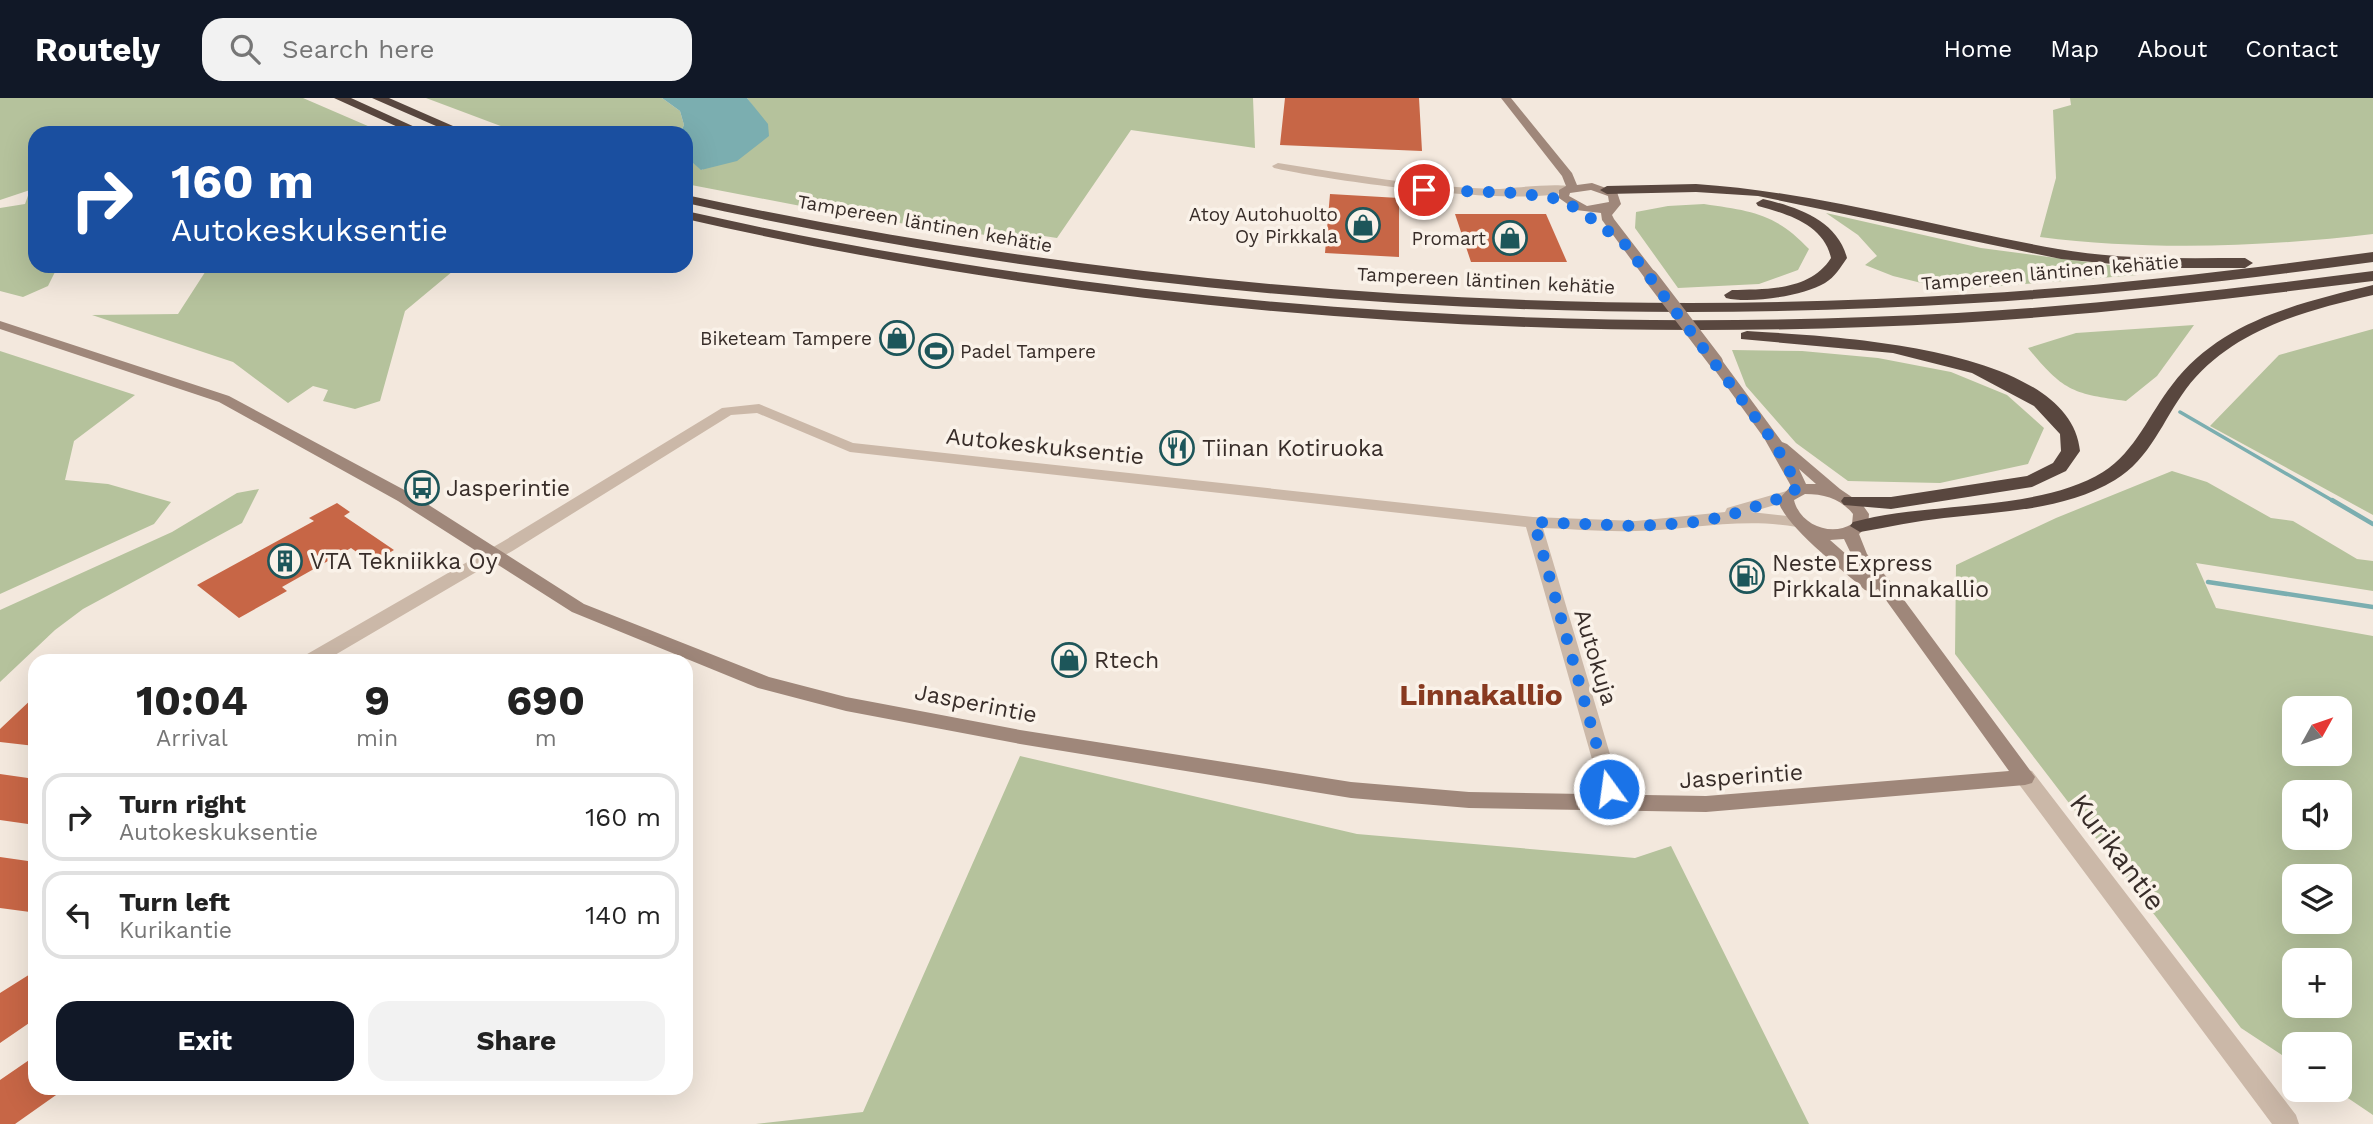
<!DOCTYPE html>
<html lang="en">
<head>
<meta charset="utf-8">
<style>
	body { margin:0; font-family:"Work Sans",sans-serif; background:#f2f2f2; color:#222; height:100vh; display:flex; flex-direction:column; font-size:26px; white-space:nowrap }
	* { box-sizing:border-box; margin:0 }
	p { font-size:23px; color:#767676 }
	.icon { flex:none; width:38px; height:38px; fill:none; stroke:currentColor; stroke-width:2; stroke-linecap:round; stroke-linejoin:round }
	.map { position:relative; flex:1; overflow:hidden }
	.panel { position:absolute; left:28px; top:556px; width:665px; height:441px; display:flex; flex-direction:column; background:#fff; border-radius:21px; box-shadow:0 7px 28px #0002 }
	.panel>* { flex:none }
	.top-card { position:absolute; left:28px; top:28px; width:665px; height:147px; border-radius:21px; box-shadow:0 7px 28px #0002; background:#1a4fa0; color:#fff; overflow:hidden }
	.needle { width:46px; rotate:50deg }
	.controls { position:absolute; left:2282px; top:598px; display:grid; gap:14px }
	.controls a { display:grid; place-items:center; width:70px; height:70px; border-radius:14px; background:#fff; box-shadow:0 7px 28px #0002; font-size:35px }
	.pin { position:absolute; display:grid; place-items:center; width:60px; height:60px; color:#fff; margin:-30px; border:4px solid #fff; border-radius:50%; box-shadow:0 2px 7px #0007 }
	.me { position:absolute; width:77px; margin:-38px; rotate:346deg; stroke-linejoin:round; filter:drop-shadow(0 0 5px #0008) }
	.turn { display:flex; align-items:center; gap:24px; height:147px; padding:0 28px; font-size:32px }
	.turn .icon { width:91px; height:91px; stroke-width:2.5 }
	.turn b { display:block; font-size:49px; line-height:60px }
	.eta { display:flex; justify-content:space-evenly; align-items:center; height:119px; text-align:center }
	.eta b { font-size:42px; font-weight:700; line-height:49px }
	.primary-button { display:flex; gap:14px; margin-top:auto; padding:14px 28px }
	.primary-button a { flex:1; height:80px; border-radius:21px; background:#111827; color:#fff; font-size:28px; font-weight:700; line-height:80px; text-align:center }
	.primary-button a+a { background:#f2f2f2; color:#222 }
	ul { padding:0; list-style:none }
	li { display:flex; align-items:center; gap:21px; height:88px; margin:0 14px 10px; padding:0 14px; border:4px solid #e0e0e0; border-radius:21px }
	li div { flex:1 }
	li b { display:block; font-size:26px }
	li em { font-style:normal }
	header { display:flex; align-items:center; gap:42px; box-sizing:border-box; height:98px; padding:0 35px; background:#111827; color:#fff }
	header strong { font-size:33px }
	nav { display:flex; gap:38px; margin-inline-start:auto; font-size:24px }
	.search { width:490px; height:63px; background:#f2f2f2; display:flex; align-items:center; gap:18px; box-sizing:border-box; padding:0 24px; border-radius:21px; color:#767676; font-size:26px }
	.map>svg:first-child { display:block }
	.green { fill:#b5c29c; fill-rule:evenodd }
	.water { fill:#7baeb0 }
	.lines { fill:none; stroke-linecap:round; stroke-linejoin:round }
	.stream-far1 { stroke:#7baeb0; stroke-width:3.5 }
	.stream { stroke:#7baeb0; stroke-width:4.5 }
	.building { fill:#c76646 }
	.minor { fill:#cbb8a8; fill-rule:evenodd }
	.secondary { fill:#9f877a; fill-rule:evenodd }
	.motorway { fill:#59473f; fill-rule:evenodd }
	.secondary-bridge-far1 { stroke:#9f877a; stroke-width:11 }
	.secondary-bridge { stroke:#9f877a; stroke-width:14 }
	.route { stroke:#1a73e8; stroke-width:12; stroke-dasharray:0 21.6 }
	.labels { text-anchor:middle; stroke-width:7; stroke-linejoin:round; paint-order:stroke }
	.far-poi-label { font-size:19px; fill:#382d29; stroke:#faf2e9; text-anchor:end }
	.far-street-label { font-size:19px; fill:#382d29; stroke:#faf2e9 }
	.street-label { font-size:23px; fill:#382d29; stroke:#faf2e9 }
	.poi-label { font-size:23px; fill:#382d29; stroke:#faf2e9; text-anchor:start }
	.near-street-label { font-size:28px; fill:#382d29; stroke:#faf2e9 }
	.district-label { font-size:30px; font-weight:bold; fill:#883a20; stroke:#faf2e9 }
</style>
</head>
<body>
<header>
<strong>Routely</strong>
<div class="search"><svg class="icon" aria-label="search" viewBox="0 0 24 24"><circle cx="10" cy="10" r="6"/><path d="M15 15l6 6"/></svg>Search here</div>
<nav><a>Home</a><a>Map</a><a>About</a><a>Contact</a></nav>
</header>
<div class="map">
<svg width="2373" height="1026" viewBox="0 0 2373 1026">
	<rect width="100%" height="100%" fill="#f3e8dd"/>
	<path class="green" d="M 0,0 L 303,0 L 384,35 L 35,35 L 35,168 L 58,168 L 48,188 L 23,199 L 0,193 L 0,110 L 25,106 L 30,92 L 0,102 Z
		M 426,0 L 662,0 L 680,13 L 684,27 L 680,35 L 519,35 Z
		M 747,0 L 1253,0 L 1255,50 L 1131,32 L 1057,140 L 1044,138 L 1037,144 L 863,120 L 686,86 L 686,59 L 702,72 L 758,15 Z
		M 2070,0 L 2373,0 L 2373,136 C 2263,149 2150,153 2040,139 L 2056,80 L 2053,12 L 2071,7 Z
		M 1704,106 C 1751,113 1775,115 1809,151 L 1798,172 L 1759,186 L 1678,190 L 1635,130 L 1636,114 L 1668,108 Z
		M 1826,115 L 1981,150 L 2125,169 L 2137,177 L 1950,192 L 1893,178 L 1865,167 L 1877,158 L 1858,137 Z
		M 209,168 L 459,168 L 405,213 L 380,303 L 355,311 L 323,303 L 328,292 L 313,288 L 288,305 L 233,264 L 92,217 L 178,216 Z
		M 2194,227 L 2157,278 L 2126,303 C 2073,296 2063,293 2028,250 L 2076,235 Z
		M 2373,231 L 2373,417 L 2210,328 L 2279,257 Z
		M 1732,252 L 1802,253 L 1878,260 L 1951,274 L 2007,297 L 2044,330 L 2028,366 L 1940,385 L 1848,383 L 1796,345 L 1746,288 Z
		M 0,253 L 135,297 L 74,343 L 65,382 L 108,386 L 171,404 L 154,426 L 0,496 Z
		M 2172,373 L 2207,384 L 2271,420 L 2293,423 L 2357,461 L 2373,463 L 2373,493 L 2196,465 L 2216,510 L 2373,538 L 2373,1017 L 2336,992 L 2340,992 L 2340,947 L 2294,947 L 2294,965 L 2241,930 L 1955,556 L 1956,467 L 2056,420 ZM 2294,611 L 2340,611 L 2340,656 L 2294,656 ZM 2294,695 L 2340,695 L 2340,740 L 2294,740 ZM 2294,779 L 2340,779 L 2340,824 L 2294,824 ZM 2294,863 L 2340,863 L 2340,908 L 2294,908 Z
		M 259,391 L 242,425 L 83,511 L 55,532 L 0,584 L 0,512 L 172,434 L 237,395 Z
		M 1020,658 L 1357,736 L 1635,760 L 1671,748 L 1809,1026 L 756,1026 L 863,1014 Z"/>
	<path class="water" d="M 662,0 L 747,0 L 768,26 L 769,38 L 737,63 L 701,72 L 686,59 L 686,35 L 680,35 L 684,27 L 680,13 Z"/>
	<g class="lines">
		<path class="stream-far1" d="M 2180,314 L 2335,404"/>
		<path class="stream" d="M 2332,402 L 2373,426
			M 2208,484 L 2373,509"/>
	</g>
	<path class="building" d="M 1285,0 L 1419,0 L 1422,53 L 1280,47 Z
		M 1330,96 L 1399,100 L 1399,159 L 1325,155 Z
		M 1455,116 L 1546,116 L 1567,164 L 1471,164 Z
		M 337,405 L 350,414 L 344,418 L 394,452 L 372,465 L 351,450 L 282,489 L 287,493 L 239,520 L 197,487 L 314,423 L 309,420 Z
		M 35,598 L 35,648 L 0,644 L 0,631 Z
		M 0,676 L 35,681 L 35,727 L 0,722 Z
		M 0,759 L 35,764 L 35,809 L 30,814 L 0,810 Z
		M 35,873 L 35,921 L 0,945 L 0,895 Z
		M 35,958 L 35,990 L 66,990 L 15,1026 L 0,1026 L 0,982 Z"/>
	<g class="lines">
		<path class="minor" d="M 1278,65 C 1349,76 1421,89 1494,91 C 1510,91 1564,83 1574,90 C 1542,114 1320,81 1274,70 L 1272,68 Z
			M 759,306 L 853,345 L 1533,419 L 1636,423 L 1725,414 L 1727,410 L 1790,392 L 1796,393 L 1798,397 L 1796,401 L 1751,414 L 1797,419 L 1805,424 L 1797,429 C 1740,419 1691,432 1635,433 C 1604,434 1573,431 1543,430 L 1625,707 L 1622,713 L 1615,715 L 1608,713 L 1605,707 L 1526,429 L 850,354 L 757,315 L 731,317 L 514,452 L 323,564 L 299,564 L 302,559 L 502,444 L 722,310 Z
			M 2025,671 L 2032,673 L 2296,1017 L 2299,1026 L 2272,1026 L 2018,685 L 2015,679 L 2018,673 Z"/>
		<path class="secondary" d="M 1501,0 L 1511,0 L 1572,75 L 1577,87 L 1592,85 L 1617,94 L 1621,106 L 1612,117 L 1614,121 L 1654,173 L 1654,179 L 1644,179 L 1602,122 L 1601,115 L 1576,112 L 1559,100 L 1559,92 L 1566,88 L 1562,78 ZM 1591,92 L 1608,98 L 1609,104 L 1587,108 L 1569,98 L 1570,95 Z
			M 0,223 L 229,298 L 410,395 L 584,506 L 769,579 L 846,599 L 1020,632 L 1351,684 L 1469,694 L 1706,698 L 2009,673 L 1878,491 L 1871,494 L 1865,492 C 1843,472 1784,428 1778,402 L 1791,388 L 1764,340 L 1709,264 L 1716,260 L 1721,261 L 1782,344 L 1787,346 L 1840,391 L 1862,406 L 1869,416 L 1868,428 L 1859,436 L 1867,456 L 1890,483 L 2035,679 L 2032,685 L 2025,687 L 1706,714 L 1469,710 L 1351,700 L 1020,646 L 846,613 L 758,590 L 572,514 L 398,403 L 219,304 L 0,231 ZM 1799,371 L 1816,386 L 1806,386 ZM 1805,396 C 1825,396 1841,401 1853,416 L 1852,426 C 1831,439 1800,427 1794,402 ZM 1844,441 L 1855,464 L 1830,442 Z"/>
		<path class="motorway" d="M 334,0 L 351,0 L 428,35 L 411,35 Z
			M 372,0 L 389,0 L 469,35 L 452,35 Z
			M 1696,86 C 1819,94 1938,130 2058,151 C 2120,162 2183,160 2245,160 L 2253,165 L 2245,170 L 2154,170 L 2061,161 L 1758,98 L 1696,94 L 1607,96 L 1600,92 L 1607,88 Z
			M 686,97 C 1107,188 1545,223 1974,196 C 2108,188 2240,172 2373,154 L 2373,164 C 2240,182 2108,197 1974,205 C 1545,232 1106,198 686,105 Z
			M 1763,101 C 1797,109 1837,122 1847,160 C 1840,170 1835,179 1825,185 C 1803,198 1750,206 1726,200 L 1724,197 L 1732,192 C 1767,191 1810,193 1831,160 C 1824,127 1788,116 1758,108 L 1756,105 Z
			M 686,113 C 1096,206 1537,238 1957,215 C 2096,207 2235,191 2373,173 L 2373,183 C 2235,200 2096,217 1957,225 C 1537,248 1096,215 686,121 Z
			M 2373,187 L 2373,197 C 2304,213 2231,232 2186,291 C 2163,322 2150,361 2115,382 C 2063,413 2002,413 1944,420 C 1916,423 1888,429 1860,434 L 1850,428 L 1853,424 C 1930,403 2038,414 2103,374 C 2136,353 2149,316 2172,287 C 2220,223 2299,205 2373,187 Z
			M 1747,233 C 1826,238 2070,247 2080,353 L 2066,373 L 2032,389 L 1891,411 L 1844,407 L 1841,403 L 1844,399 L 1891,399 L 2027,378 L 2053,365 L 2061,353 L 2060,336 L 2034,308 L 1972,275 L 1893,255 L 1741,241 L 1741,235 Z"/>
		<path class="secondary-bridge-far1" d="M 1649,176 L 1653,181"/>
		<path class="secondary-bridge" d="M 1651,179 L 1716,264"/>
	</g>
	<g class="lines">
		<path class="route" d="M 1424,92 L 1519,95 L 1559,101 L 1581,113 L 1624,145 L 1773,343 L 1798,388 L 1790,397 L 1724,419 L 1688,425 L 1636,428 L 1534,424 L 1609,691"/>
	</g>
	<defs>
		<g id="shop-ring" transform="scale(1.75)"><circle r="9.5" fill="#faf2e9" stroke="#1d565a" stroke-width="1.5"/><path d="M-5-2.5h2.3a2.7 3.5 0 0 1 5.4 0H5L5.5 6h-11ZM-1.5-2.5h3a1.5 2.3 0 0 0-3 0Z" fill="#1d565a"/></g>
		<g id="stadium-ring" transform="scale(1.75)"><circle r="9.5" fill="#faf2e9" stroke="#1d565a" stroke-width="1.5"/><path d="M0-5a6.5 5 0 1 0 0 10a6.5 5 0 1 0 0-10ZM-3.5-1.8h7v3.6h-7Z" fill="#1d565a"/></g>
		<g id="restaurant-ring" transform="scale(1.75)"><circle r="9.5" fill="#faf2e9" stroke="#1d565a" stroke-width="1.5"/><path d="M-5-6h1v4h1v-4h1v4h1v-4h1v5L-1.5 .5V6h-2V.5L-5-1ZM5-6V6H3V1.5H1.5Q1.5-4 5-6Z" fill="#1d565a"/></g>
		<g id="bus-ring" transform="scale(1.75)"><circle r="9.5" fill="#faf2e9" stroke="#1d565a" stroke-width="1.5"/><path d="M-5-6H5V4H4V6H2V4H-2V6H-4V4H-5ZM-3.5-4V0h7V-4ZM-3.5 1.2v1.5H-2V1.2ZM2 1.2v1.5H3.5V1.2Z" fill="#1d565a"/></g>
		<g id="building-ring" transform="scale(1.75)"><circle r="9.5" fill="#faf2e9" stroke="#1d565a" stroke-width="1.5"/><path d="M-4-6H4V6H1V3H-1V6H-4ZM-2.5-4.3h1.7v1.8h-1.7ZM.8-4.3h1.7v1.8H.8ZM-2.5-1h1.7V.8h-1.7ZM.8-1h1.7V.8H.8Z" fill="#1d565a"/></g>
		<g id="fuel-ring" transform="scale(1.75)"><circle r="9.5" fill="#faf2e9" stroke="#1d565a" stroke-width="1.5"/><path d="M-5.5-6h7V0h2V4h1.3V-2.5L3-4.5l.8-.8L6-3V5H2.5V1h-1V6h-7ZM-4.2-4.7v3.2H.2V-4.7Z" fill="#1d565a"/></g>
	</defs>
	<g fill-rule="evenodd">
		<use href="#shop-ring" x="1363" y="127"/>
		<use href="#shop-ring" x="1510" y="140"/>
		<use href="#shop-ring" x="897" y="240"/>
		<use href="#stadium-ring" x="936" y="253"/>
		<use href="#restaurant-ring" x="1177" y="350"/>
		<use href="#bus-ring" x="422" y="390"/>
		<use href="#building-ring" x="285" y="463"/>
		<use href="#fuel-ring" x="1747" y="478"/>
		<use href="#shop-ring" x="1069" y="562"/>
	</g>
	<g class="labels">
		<g class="far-poi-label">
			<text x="1338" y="123">Atoy Autohuolto<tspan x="1338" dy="22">Oy Pirkkala</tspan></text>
			<text x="1486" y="147">Promart</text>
			<text x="872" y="247">Biketeam Tampere</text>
			<text x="960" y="260" text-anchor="start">Padel Tampere</text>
		</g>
		<g class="far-street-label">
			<text transform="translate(925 125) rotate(10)" y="7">Tampereen läntinen kehätie</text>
			<text transform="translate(2050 174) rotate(-5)" y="7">Tampereen läntinen kehätie</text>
			<text transform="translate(1486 182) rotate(3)" y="7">Tampereen läntinen kehätie</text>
		</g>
		<g class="street-label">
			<text transform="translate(1045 348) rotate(6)" y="8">Autokeskuksentie</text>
			<text transform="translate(1596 559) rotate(73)" y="8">Autokuja</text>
			<text transform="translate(976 605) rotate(11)" y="8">Jasperintie</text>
			<text transform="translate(1741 678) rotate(-4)" y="8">Jasperintie</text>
		</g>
		<g class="poi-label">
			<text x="1202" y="358">Tiinan Kotiruoka</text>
			<text x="446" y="398">Jasperintie</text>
			<text x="310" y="471">VTA Tekniikka Oy</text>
			<text x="1772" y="473">Neste Express<tspan x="1772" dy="26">Pirkkala Linnakallio</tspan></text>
			<text x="1094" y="570">Rtech</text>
		</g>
		<g class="near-street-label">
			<text transform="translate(2118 754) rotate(53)" y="10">Kurikantie</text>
		</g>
		<g class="district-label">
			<text x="1481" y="607">Linnakallio</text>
		</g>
	</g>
</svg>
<div class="controls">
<a><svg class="needle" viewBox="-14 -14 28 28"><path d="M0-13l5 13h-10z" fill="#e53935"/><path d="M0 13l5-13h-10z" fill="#767676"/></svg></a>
<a><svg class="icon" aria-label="sound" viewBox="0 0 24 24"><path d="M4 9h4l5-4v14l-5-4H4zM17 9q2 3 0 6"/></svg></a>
<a><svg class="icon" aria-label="layers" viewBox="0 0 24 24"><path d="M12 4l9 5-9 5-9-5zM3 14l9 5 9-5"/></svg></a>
<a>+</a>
<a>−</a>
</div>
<div class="pin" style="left:1424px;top:92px;background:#d93025"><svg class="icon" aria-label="arrive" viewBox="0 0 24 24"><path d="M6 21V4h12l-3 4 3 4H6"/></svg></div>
<svg class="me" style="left:1609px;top:691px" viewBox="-20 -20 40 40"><circle r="17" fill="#1a73e8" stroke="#fff" stroke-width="3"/><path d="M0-11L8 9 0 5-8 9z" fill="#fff"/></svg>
<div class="top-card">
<div class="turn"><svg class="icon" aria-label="right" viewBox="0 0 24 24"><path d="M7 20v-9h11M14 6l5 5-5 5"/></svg><div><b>160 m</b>Autokeskuksentie</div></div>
</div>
<section class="panel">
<div class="eta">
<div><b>10:04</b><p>Arrival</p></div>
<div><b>9</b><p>min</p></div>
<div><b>690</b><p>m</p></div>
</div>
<ul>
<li><svg class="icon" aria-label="right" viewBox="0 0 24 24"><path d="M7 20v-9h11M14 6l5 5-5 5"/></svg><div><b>Turn right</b><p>Autokeskuksentie</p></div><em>160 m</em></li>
<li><svg class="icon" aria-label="left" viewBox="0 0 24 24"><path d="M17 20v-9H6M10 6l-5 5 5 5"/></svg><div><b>Turn left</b><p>Kurikantie</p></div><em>140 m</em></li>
</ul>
<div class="primary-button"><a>Exit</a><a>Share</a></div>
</section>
</div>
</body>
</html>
